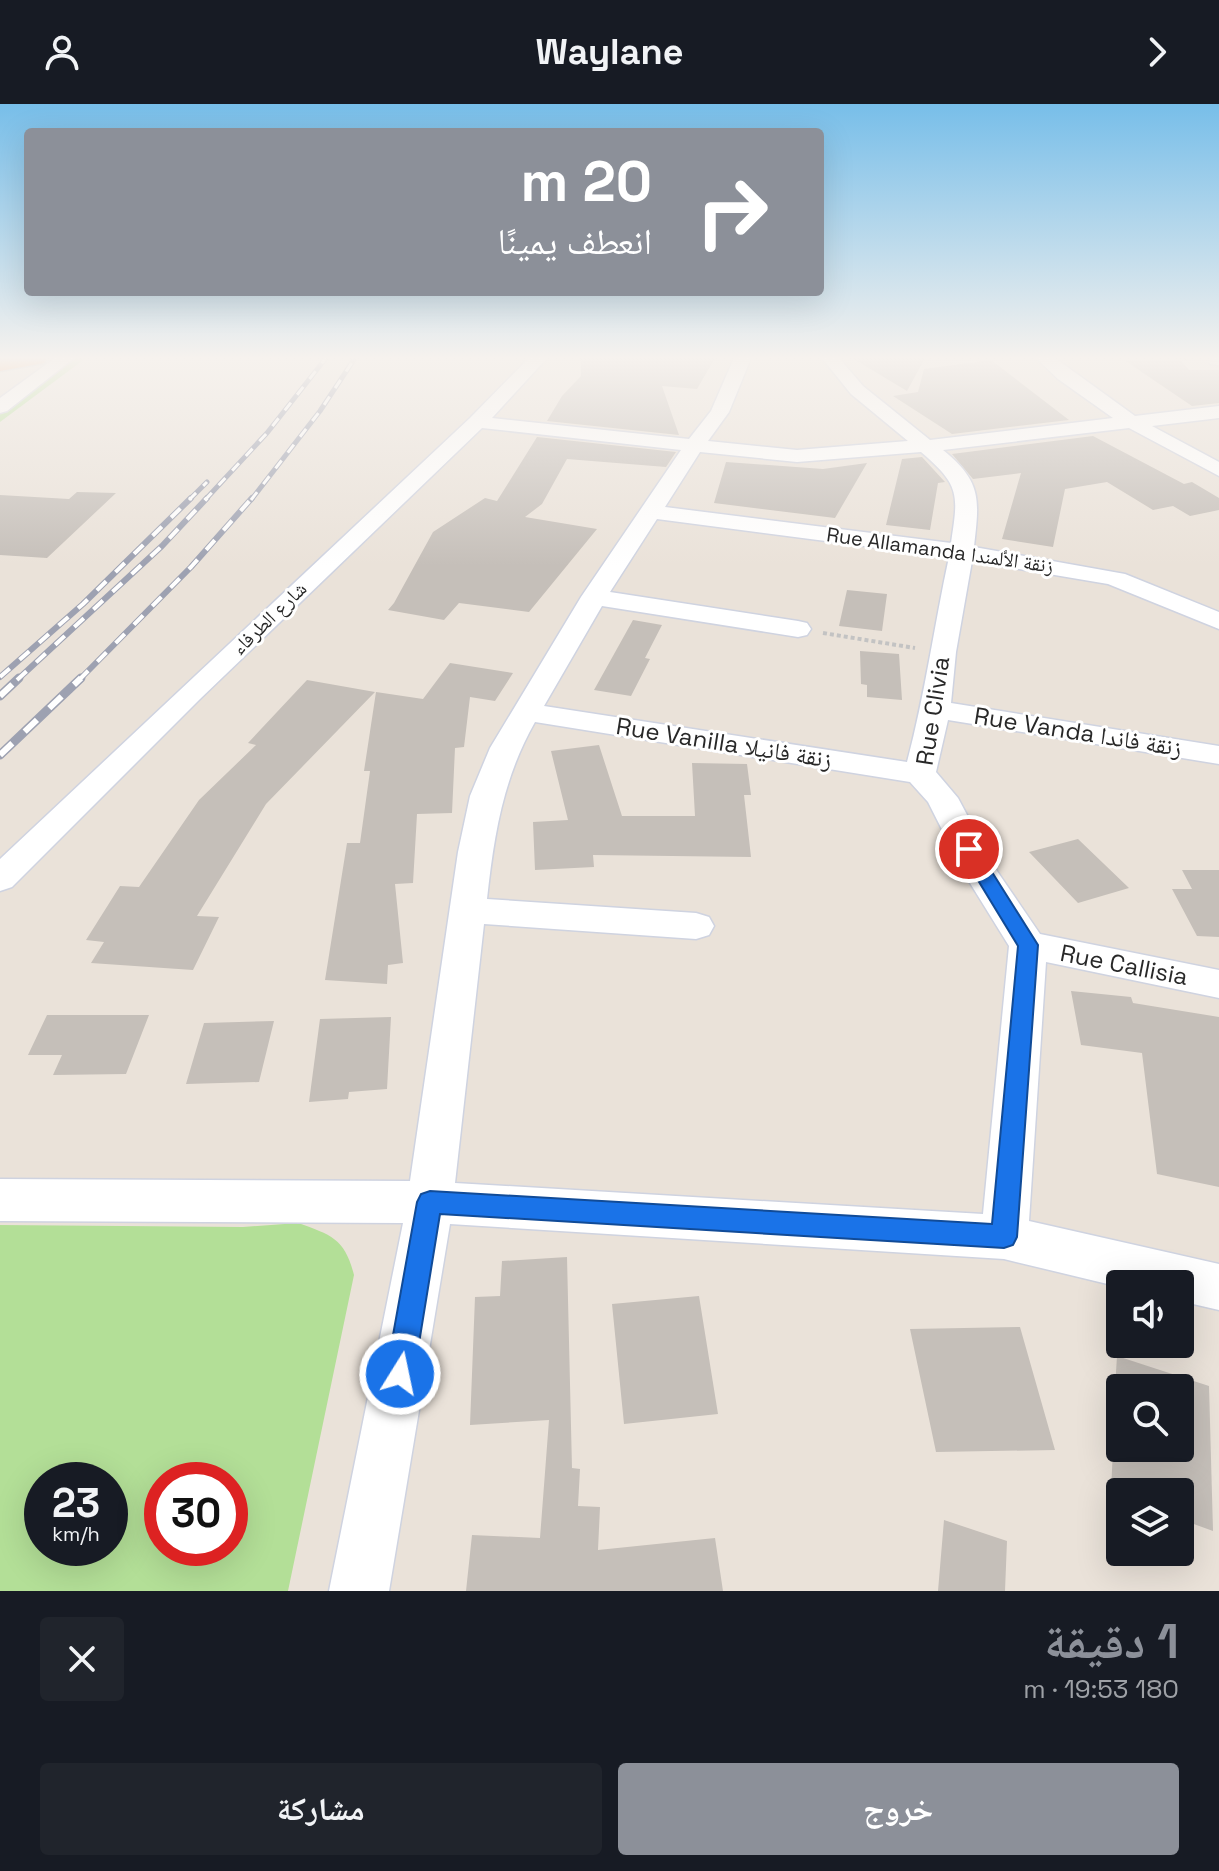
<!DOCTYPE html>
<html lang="ar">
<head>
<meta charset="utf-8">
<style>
	body { margin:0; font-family:"Space Grotesk","Noto Naskh Arabic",sans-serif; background:#20242c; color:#f1f3f6; direction:rtl; height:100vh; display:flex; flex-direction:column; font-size:30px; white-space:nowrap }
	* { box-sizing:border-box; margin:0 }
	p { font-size:26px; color:#9ea1a6 }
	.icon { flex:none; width:44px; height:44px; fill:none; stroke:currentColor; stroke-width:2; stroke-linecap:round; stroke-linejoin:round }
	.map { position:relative; height:1487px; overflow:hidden; direction:ltr }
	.details { display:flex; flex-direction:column; background:#171b24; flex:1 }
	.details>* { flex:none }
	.hud { position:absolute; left:24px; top:24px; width:800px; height:168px; border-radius:8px; box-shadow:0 8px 32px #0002; direction:rtl; background:#8c9099; color:#fff; overflow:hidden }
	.controls { position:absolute; left:1106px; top:1166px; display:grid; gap:16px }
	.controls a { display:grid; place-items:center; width:88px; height:88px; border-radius:8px; background:#171b24; box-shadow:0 8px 32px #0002; font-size:40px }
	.speed { position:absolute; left:24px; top:1358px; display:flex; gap:16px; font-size:40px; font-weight:700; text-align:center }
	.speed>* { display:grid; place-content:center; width:104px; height:104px; border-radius:50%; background:#171b24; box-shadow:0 8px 32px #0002; line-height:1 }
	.speed small { font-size:20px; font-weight:400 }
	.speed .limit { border:12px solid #d22; background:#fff; color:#111 }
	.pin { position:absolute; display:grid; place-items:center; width:68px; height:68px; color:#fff; margin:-34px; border:4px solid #fff; border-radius:50%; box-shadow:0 2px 8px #0007 }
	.me { position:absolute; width:88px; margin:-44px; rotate:10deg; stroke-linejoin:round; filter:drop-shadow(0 0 6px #0008) }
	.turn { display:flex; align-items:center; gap:28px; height:168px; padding:0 40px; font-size:36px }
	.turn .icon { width:104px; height:104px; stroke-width:2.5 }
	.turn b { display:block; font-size:56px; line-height:68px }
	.round { display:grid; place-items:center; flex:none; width:84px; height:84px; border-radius:8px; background:#20242c }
	.head { display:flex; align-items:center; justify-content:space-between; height:136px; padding:0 40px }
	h1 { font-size:48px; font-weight:700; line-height:60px; color:#8c9099 }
	.button { display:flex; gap:16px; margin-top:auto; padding:16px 40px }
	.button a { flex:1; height:92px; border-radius:8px; background:#8c9099; color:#fff; font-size:32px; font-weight:700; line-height:92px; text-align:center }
	.button a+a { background:#20242c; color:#f1f3f6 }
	header { display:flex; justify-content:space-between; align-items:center; height:104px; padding:0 40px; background:#171b24; font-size:36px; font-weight:700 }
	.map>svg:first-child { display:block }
	.green { fill:#b3df97; fill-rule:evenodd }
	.building { fill:#c5bfb9 }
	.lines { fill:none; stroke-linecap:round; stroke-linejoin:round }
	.minor-casing { stroke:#cfd3e0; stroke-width:3 }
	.highway-casing { stroke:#c3c3c3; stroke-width:3 }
	.path-far1 { stroke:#c3c3c3; stroke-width:3; stroke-dasharray:3 2; stroke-linecap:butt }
	.path { stroke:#c3c3c3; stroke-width:4; stroke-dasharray:4 3; stroke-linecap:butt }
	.minor { fill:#fff; fill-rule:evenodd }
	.highway { fill:#f89556; fill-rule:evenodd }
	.rail-far2-casing { stroke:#9da1b1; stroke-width:5 }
	.rail-far1-casing { stroke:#9da1b1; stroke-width:6 }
	.rail-casing { stroke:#9da1b1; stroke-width:9 }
	.rail-far2 { stroke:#fff; stroke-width:3; stroke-dasharray:10; stroke-linecap:butt }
	.rail-far1 { stroke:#fff; stroke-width:4; stroke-dasharray:13; stroke-linecap:butt }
	.rail { stroke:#fff; stroke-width:6; stroke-dasharray:17; stroke-linecap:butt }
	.route { fill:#1a73e8; stroke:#114b97; stroke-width:2 }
	.labels { text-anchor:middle; stroke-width:6; stroke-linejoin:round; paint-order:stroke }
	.far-street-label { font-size:20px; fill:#282828; stroke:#fff }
	.street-label { font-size:24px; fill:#282828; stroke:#fff }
</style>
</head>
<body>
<header><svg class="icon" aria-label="forward" viewBox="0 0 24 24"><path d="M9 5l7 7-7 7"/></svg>Waylane<svg class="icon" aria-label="person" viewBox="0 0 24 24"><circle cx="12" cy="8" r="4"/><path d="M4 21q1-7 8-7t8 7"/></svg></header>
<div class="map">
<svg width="1219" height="1487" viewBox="0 0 1219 1487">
	<rect width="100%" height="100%" fill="#eae2d9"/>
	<path class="green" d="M 76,254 L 86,254 L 0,318 L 0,308 Z
		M 298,1119 C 332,1131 345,1135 354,1171 L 288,1487 L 0,1487 L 0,1121 L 243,1123 ZM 42,1376 L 110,1376 L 110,1444 L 42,1444 ZM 162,1376 L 230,1376 L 230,1444 L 162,1444 Z"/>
	<path class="building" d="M 581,254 L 715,254 L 697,285 L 662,282 L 679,331 L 547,317 L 562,292 L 581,272 Z
		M 852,254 L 925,254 L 907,287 Z
		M 991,256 L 1069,316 L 952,330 L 893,292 L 918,288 L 924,265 Z
		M 1124,256 L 1181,257 L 1189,266 L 1219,266 L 1219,299 L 1192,302 Z
		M 1093,332 L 1184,380 L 1192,378 L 1219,394 L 1219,406 L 1190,412 L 1173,402 L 1153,406 L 1107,378 L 1065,385 L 1053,443 L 1002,435 L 1021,369 L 973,375 L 952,350 Z
		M 537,333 L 676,348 L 666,363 L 567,355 L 542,400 L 525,413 L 597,425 L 529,508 L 459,499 L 444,516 L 388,506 L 394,499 L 433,428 L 485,394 L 497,397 Z
		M 922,353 L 945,378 L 938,379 L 930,426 L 886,421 L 902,355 Z
		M 726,358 L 823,365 L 867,359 L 835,414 L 714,399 Z
		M 77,388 L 116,389 L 47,454 L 0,451 L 0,391 L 69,395 Z
		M 847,486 L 887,490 L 882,527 L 839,522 Z
		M 633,516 L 662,521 L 645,554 L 650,555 L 631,592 L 594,586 Z
		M 860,547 L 899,550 L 902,596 L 867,593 L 867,581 L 861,580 Z
		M 450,559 L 513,569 L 495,597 L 470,593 L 464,643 L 455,644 L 452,709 L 417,710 L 413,779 L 395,780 L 403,859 L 388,861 L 387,880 L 325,876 L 347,739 L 360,739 L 370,667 L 364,667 L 376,588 L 423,595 Z
		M 307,576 L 375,588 L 266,700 L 197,812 L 219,813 L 193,866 L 91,859 L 104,838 L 86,836 L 120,782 L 139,783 L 199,696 L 256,641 L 248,639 Z
		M 599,641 L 622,712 L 695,712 L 692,659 L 747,660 L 751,691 L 744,691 L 751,753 L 593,751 L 594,763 L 535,766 L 533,718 L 568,716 L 551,647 Z
		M 1078,735 L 1129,784 L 1078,799 L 1029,748 Z
		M 1182,766 L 1219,766 L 1219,833 L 1197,832 L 1172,785 L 1192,785 Z
		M 1071,887 L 1131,893 L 1133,899 L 1219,913 L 1219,1083 L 1157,1070 L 1142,949 L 1081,941 Z
		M 47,911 L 149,911 L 126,970 L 53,971 L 62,951 L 28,951 Z
		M 391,913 L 387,985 L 349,988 L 348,995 L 309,998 L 320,915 Z
		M 274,917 L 259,978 L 186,980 L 204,919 Z
		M 567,1153 L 572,1364 L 580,1365 L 578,1402 L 600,1403 L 598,1446 L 715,1434 L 723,1487 L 466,1487 L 472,1431 L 540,1434 L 549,1316 L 470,1321 L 475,1193 L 500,1192 L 502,1157 Z
		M 699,1192 L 718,1310 L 624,1320 L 612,1200 Z
		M 1020,1223 L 1055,1346 L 936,1348 L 910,1225 Z
		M 1117,1252 L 1209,1282 L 1213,1427 L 1180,1415 L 1180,1388 L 1111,1388 L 1113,1344 L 1180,1344 L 1180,1284 L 1115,1284 Z
		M 944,1416 L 1007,1437 L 1005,1487 L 938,1487 Z"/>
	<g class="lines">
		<g class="minor-casing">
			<path id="minor" d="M 55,254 L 74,254 L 7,307 L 0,309 L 0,294 Z
				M 529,254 L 547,254 L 492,314 L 689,335 L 711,307 L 734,254 L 751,254 L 729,308 L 708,337 L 797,346 L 908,337 L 851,290 L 822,254 L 839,254 L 863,282 L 930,336 L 1113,314 L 1058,275 L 1036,254 L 1055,254 L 1135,312 L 1219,302 L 1219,314 L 1152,322 L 1219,358 L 1219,372 L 1129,324 L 943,346 C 983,378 979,397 974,443 L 1125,470 L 1219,508 L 1219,525 L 1108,480 L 972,457 L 956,548 L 951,599 L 1219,642 L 1219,660 L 948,616 L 936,668 L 958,694 L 997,767 L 1040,830 L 1219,866 L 1219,894 L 1046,858 L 1029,1117 L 1219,1160 L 1219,1206 L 1180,1197 L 1180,1180 L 1120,1180 L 1120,1183 L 1004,1155 L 450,1120 L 389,1487 L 329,1487 L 403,1119 L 0,1117 L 0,1075 L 410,1077 L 458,748 L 470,692 L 490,644 L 581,493 L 681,346 L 482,324 L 200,595 L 12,783 L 0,787 L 0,755 L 470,314 ZM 700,348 L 797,358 L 921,348 C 961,382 958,391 951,439 L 665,403 ZM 657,415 L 949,453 C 934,522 925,591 907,658 L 544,602 L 602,502 L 798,533 L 807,531 L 811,525 L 807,519 L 798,517 L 610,488 ZM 535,618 L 910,678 L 928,698 L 965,771 L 1009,842 L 983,1110 L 455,1079 L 484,820 L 696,835 L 709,831 L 714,822 L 709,813 L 696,809 L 487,795 C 494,731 503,674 535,618 Z
				M 1209,254 L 1219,254 L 1219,261 L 1210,260 Z"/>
		</g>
		<g class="highway-casing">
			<path id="highway" d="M 0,254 L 47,254 L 44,259 L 0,267 Z"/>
		</g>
		<path class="path-far1" d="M 1180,254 L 1195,255"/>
		<path class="path" d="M 823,529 L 915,544"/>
		<use href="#minor" class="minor"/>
		<use href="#highway" class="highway"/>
		<g class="rail-far2-casing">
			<path id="rail-far2" d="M 189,396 L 207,378
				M 205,396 L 267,329 L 326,254
				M 251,396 L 320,307 L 355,254"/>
		</g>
		<g class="rail-far1-casing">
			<path id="rail-far1" d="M 0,573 L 83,500 L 191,394
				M 17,576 L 162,442 L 207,394
				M 79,576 L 191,463 L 252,394"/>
		</g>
		<g class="rail-casing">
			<path id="rail" d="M 0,592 L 19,574
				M 0,651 L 81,574"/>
		</g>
		<use href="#rail-far2" class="rail-far2"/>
		<use href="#rail-far1" class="rail-far1"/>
		<use href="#rail" class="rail"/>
	</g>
	<linearGradient id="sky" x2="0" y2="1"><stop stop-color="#77bee9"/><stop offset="0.55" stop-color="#f6f2ee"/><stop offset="1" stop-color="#f6f2ee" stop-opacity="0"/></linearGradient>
	<rect width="1219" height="462" fill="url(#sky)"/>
	<path class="route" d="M 969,739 L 975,741 L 1038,841 L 1017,1133 L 1013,1141 L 1004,1144 L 440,1110 L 414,1270 L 410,1280 L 400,1284 L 390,1280 L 386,1270 L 417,1098 L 421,1090 L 430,1087 L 992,1120 L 1018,842 L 959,745 Z"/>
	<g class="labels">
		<g class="far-street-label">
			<text transform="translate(940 446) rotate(8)" y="7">Rue Allamanda زنقة الألمندا</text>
			<text transform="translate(269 514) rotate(-44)" y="7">شارع الطرفاء</text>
		</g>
		<g class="street-label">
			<text transform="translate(933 607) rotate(-81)" y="8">Rue Clivia</text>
			<text transform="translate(1078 628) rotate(9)" y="8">Rue Vanda زنقة فاندا</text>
			<text transform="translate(724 639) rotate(9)" y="8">Rue Vanilla زنقة فانيلا</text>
			<text transform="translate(1124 861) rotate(11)" y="8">Rue Callisia</text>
		</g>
	</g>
</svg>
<div class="controls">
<a><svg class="icon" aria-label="sound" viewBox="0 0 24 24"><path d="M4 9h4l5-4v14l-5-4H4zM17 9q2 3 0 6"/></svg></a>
<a><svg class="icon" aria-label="search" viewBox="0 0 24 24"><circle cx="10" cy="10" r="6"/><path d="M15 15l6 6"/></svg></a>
<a><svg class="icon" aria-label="layers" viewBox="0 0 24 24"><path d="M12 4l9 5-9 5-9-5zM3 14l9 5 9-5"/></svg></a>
</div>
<div class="speed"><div>23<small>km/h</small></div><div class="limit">30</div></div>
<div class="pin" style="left:969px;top:745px;background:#d93025"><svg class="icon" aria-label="arrive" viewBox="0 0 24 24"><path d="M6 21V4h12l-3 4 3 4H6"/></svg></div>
<svg class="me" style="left:400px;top:1270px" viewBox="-20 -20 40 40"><circle r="17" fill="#1a73e8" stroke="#fff" stroke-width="3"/><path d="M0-11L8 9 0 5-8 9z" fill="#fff"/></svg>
<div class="hud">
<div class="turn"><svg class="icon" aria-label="right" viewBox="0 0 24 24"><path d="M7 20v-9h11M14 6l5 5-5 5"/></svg><div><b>20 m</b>انعطف يمينًا</div></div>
</div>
</div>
<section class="details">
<div class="head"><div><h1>1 دقيقة</h1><p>180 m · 19:53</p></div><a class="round"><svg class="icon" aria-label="close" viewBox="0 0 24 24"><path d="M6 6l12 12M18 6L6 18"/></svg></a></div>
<div class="button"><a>خروج</a><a>مشاركة</a></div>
</section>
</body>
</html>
